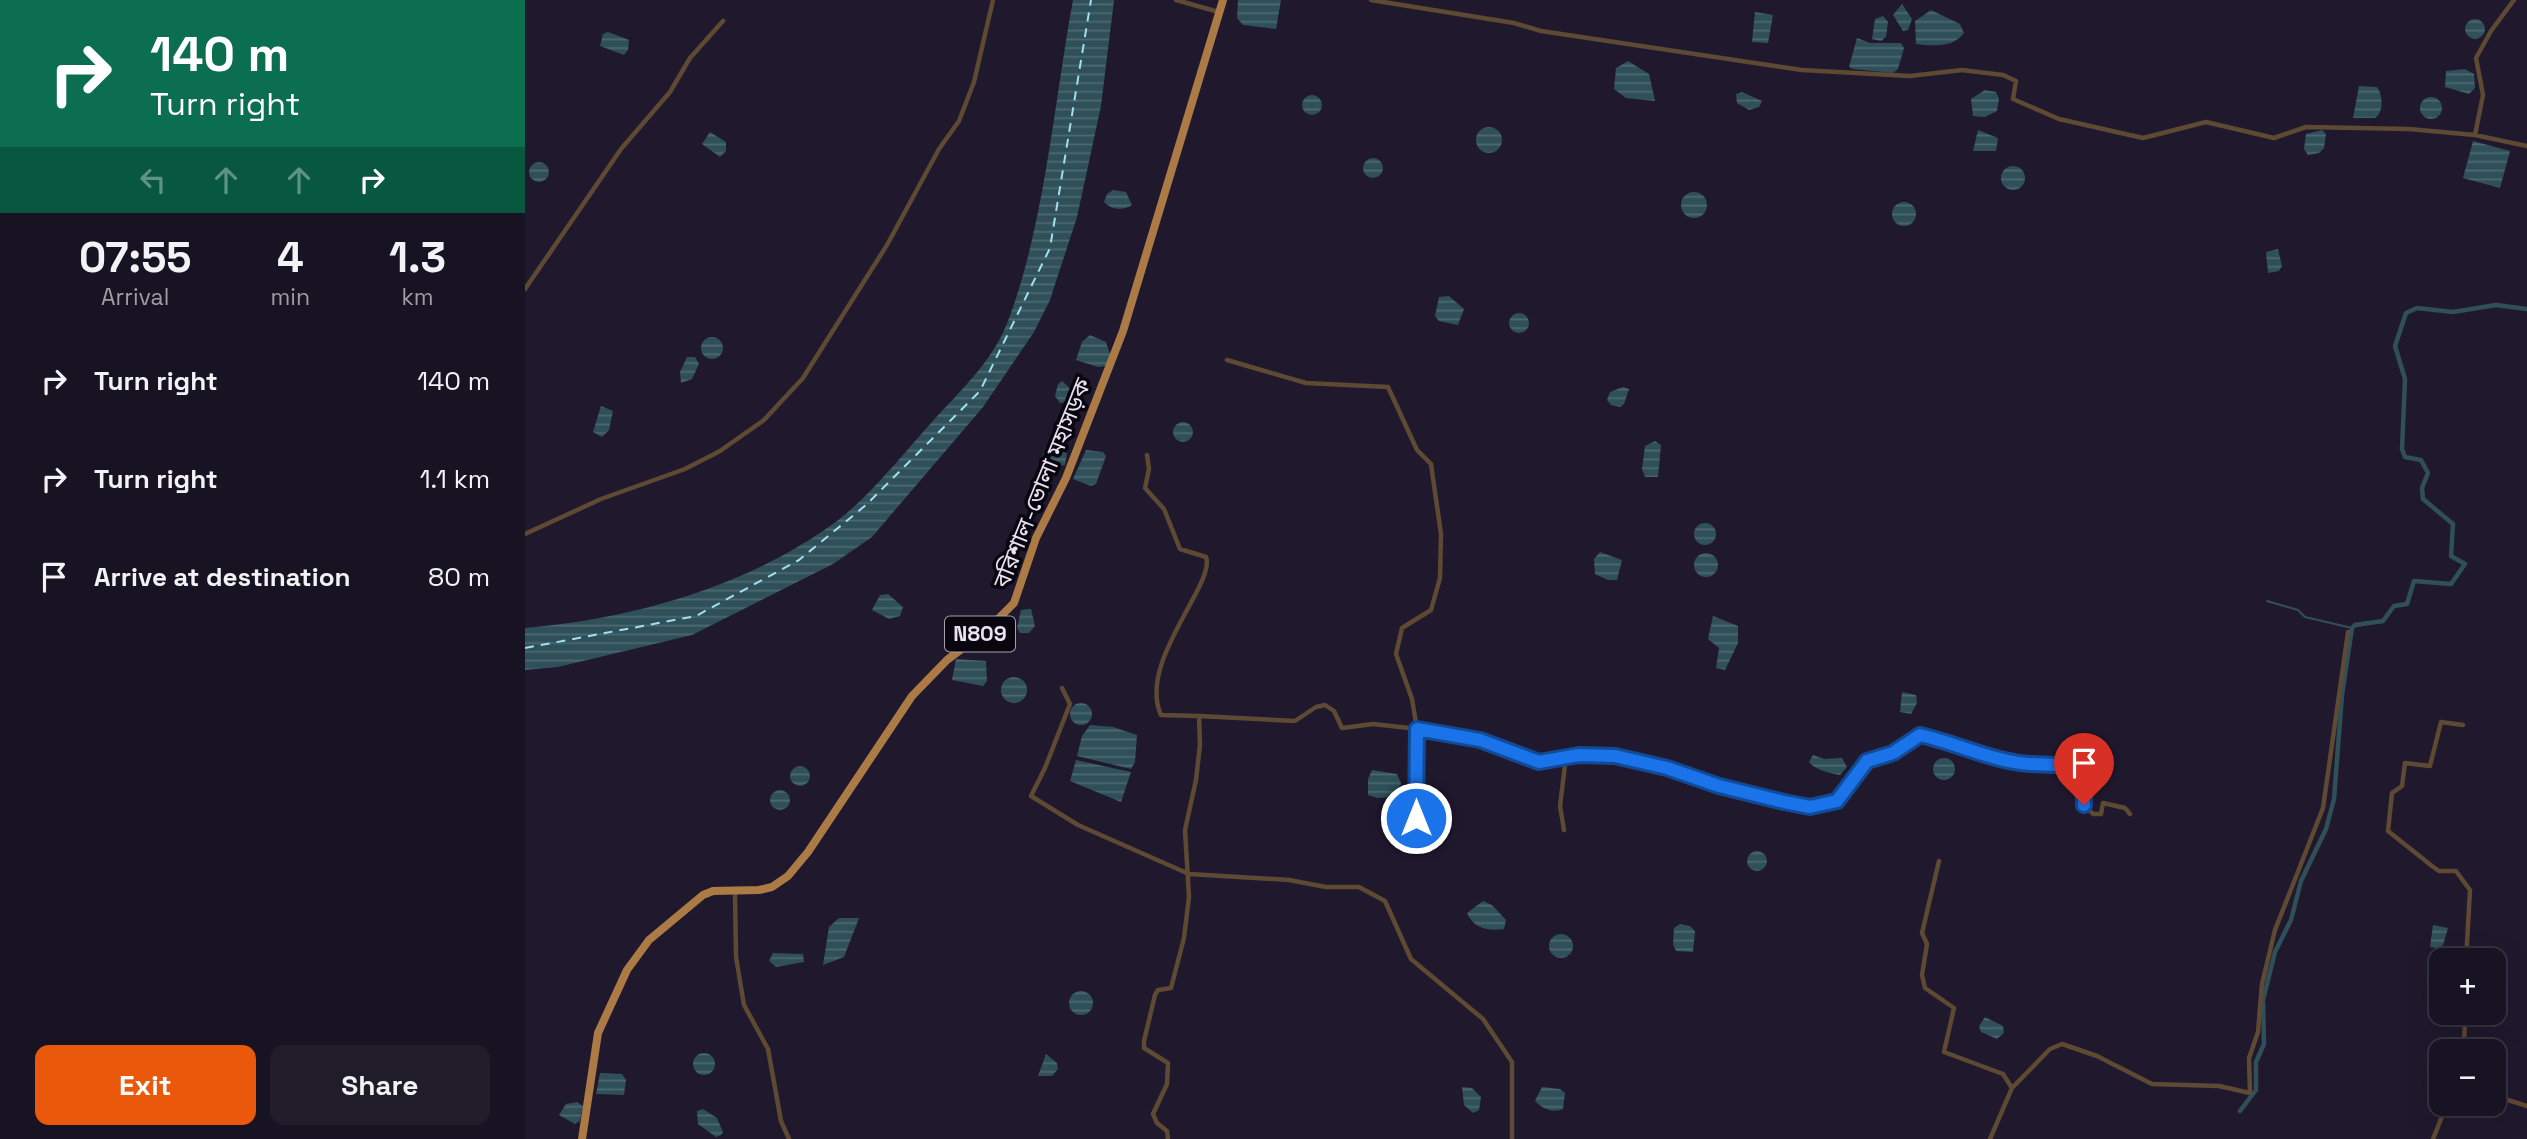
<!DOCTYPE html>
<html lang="en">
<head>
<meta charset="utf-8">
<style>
	body { margin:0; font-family:"Space Grotesk","Noto Sans Bengali",sans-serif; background:#211c2a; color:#f1f3f6; height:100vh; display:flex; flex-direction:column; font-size:26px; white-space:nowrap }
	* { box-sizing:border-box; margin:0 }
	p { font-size:23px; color:#9f9ea5 }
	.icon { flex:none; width:38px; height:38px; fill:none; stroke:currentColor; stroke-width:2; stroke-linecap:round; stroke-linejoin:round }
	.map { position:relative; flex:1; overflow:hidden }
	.sheet { display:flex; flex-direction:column; background:#181322; width:525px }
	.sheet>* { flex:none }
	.banner { background:#0b6e4f; color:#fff; overflow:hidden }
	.fabs { position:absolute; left:1904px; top:948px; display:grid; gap:14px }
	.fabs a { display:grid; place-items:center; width:77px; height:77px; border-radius:14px; background:#181322; box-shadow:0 7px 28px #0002,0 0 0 2px #363240; font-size:35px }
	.pin { position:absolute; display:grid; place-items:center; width:60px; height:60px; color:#fff; margin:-72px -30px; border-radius:50% 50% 50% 0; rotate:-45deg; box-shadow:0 0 7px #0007 }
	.pin .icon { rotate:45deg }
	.me { position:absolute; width:77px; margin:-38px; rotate:0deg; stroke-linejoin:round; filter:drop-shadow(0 0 5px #0008) }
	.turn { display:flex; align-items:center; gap:24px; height:147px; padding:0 35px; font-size:32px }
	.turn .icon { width:91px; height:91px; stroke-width:2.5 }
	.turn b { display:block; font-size:49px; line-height:60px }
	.lanes { display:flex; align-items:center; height:66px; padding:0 35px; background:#0003; justify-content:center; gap:35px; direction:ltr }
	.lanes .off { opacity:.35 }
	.eta { display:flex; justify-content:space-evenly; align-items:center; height:119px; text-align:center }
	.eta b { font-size:42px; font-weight:800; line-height:49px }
	.cta { display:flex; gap:14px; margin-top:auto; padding:14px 35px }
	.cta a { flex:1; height:80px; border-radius:14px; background:#ea580c; color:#fff; font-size:28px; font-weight:800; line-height:80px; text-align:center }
	.cta a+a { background:#211c2a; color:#f1f3f6 }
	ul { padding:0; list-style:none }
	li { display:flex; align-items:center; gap:21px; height:98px; padding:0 35px }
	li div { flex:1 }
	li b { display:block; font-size:26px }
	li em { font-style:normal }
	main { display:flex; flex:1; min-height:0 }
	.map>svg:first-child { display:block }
	.water { fill:url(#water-rules) }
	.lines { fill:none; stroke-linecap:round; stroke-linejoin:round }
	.stream { stroke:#2f5059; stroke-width:2 }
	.canal { stroke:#2f5059; stroke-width:4.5 }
	.ferry { stroke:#9fe0f3; stroke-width:2; stroke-dasharray:9 7; stroke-linecap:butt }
	.minor { stroke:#5e4932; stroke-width:4.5 }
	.trunk { stroke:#ac7b45; stroke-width:8 }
	.route-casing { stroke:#114b97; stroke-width:18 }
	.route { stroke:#1a73e8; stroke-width:12 }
	.labels { text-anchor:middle; stroke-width:7; stroke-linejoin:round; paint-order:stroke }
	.shield { fill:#09060f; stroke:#a4a1ad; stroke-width:2 }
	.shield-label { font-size:21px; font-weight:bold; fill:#e7e3f1 }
	.street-label { font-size:23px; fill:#e7e3f1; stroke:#09060f }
</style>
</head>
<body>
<main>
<section class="sheet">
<div class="banner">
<div class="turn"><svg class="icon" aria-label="right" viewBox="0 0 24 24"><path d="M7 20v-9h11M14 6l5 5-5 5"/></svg><div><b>140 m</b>Turn right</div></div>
<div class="lanes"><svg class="icon off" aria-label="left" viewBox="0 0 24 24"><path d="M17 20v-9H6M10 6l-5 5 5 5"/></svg><svg class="icon off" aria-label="ahead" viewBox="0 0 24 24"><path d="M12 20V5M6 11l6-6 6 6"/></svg><svg class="icon off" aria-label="ahead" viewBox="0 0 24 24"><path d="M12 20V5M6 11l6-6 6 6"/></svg><svg class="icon" aria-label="right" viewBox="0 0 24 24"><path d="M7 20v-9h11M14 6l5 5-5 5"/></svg></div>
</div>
<div class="eta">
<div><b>07:55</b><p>Arrival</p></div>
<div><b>4</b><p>min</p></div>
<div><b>1.3</b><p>km</p></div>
</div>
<ul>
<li><svg class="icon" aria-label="right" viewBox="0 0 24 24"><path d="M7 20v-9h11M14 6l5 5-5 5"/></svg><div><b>Turn right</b></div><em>140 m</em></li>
<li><svg class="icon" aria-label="right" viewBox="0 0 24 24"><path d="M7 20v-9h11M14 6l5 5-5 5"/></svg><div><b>Turn right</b></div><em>1.1 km</em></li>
<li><svg class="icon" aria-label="arrive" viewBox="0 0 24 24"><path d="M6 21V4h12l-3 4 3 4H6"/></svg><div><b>Arrive at destination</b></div><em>80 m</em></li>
</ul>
<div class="cta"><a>Exit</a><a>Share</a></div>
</section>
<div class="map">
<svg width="2002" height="1139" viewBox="0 0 2002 1139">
	<defs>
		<pattern id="water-rules" width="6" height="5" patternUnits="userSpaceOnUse" patternTransform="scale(1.75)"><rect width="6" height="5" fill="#2f5059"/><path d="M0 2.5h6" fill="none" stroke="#4d6971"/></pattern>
	</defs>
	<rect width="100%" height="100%" fill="#20192e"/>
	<path class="water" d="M 548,0 L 589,0 L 576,106 L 552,217 L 525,300 L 509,332 L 458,407 L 347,537 L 308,564 L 167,635 L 33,667 L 0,670 L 0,628 C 108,619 224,586 312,521 C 347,494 377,455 407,422 C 433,393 466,363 481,326 C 519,230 529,103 548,0 Z
		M 713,0 L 756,0 L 751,29 L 718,25 L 712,18 Z
		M 1377,4 L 1387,19 L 1383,30 L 1378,31 L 1368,15 Z
		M 1406,10 L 1435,24 L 1439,33 C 1428,48 1408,46 1391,44 L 1390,21 Z
		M 1230,12 L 1248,15 L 1243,43 L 1227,42 Z
		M 1358,16 L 1363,22 L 1361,37 L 1356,41 L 1347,39 L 1350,19 Z
		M1940 29a10 10 0 1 1 20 0a10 10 0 1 1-20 0Z
		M 83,32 L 104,40 L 103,50 L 99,55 L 75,46 L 78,34 Z
		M 1332,38 L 1345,43 L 1376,43 L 1379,48 L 1373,69 L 1368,73 L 1328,69 L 1324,67 Z
		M 1103,61 L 1124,74 L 1130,101 L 1101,98 L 1089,89 L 1091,68 Z
		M 1940,69 L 1949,74 L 1950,88 L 1944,94 L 1920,87 L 1921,71 Z
		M 1834,86 L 1852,87 C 1858,95 1859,112 1850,118 L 1828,118 Z
		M 1460,90 L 1471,92 L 1474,99 L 1472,111 L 1460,117 L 1448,116 L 1446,99 Z
		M 1217,92 L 1237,101 L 1234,107 L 1224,110 L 1212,103 L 1211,94 Z
		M777 105a10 10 0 1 1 20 0a10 10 0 1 1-20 0Z
		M1895 108a11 11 0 1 1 22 0a11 11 0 1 1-22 0Z
		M951 140a13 13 0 1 1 26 0a13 13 0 1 1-26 0Z
		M 1453,130 L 1473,138 L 1471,151 L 1448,151 Z
		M 1797,130 L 1801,134 L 1799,148 L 1794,153 L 1783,155 L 1779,149 L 1781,134 Z
		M 185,132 L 201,142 L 201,151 L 195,157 L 177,144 Z
		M 1948,141 L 1985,151 L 1975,188 L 1938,178 Z
		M838 168a10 10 0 1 1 20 0a10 10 0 1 1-20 0Z
		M4 172a10 10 0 1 1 20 0a10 10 0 1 1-20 0Z
		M1476 178a12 12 0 1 1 24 0a12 12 0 1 1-24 0Z
		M 588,190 L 601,192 L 607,205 C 597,211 587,210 579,202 L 582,194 Z
		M1156 205a13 13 0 1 1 26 0a13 13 0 1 1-26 0Z
		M1367 214a12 12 0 1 1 24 0a12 12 0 1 1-24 0Z
		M 1753,249 L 1757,266 L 1754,271 L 1743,273 L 1741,252 Z
		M 924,296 L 939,309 L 933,325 L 914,321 L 910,316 L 914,297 Z
		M984 323a10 10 0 1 1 20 0a10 10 0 1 1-20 0Z
		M 565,335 L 581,342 L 585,354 L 581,366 L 573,367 L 551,360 L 557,342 Z
		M176 348a11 11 0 1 1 22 0a11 11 0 1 1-22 0Z
		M 162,357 L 170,357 L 174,364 L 167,379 L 156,383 L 155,372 Z
		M 537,381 L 547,390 L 545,402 L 535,403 L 530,396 L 533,384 Z
		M 1098,387 L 1104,389 L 1099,404 L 1095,407 L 1086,405 L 1082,400 L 1085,392 Z
		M 76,406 L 88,411 L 84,430 L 77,437 L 68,432 Z
		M648 432a10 10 0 1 1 20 0a10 10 0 1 1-20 0Z
		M 1130,441 L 1136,445 L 1133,477 L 1120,477 L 1117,469 L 1120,446 Z
		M 521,446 L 542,453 L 540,465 L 530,467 L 516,460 Z
		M 561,450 L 578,452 L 581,456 L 571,484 L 566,486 L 548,479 Z
		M1169 534a11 11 0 1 1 22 0a11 11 0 1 1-22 0Z
		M 1075,552 L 1097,560 L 1092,580 L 1083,580 L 1070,574 L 1069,559 Z
		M1169 565a12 12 0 1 1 24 0a12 12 0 1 1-24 0Z
		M 363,594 L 378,607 L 375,616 L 364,619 L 347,610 L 355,595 Z
		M 506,609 L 510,626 L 504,633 L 495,633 L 492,628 L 496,610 Z
		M 1188,616 L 1213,626 L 1213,643 L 1200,670 L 1191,668 L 1194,648 L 1183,639 Z
		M 431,659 L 461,661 L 462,681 L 458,686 L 427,680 Z
		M476 690a13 13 0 1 1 26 0a13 13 0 1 1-26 0Z
		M 1377,692 L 1391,695 L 1392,703 L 1386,714 L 1375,712 Z
		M545 714a11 11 0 1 1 22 0a11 11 0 1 1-22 0Z
		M 565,725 L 588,727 L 612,735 L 610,762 L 606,769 L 552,756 L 557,736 Z
		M 1288,755 L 1299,759 L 1317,758 L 1322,767 L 1315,775 C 1304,773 1290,770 1284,762 Z
		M1408 769a11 11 0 1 1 22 0a11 11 0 1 1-22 0Z
		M 551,760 L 606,772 L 596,802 L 545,781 Z
		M265 776a10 10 0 1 1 20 0a10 10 0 1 1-20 0Z
		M 847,770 L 872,774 L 876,783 L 874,797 L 852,798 L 843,795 L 843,779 Z
		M245 800a10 10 0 1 1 20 0a10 10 0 1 1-20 0Z
		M1222 861a10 10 0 1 1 20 0a10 10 0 1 1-20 0Z
		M 958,901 L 967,905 L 981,920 L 979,929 C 963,931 949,929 942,913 Z
		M 314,918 L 334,918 L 319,957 L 298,965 L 304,927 Z
		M 1155,924 L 1165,926 L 1170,931 L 1168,952 L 1151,951 L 1148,944 L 1149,928 Z
		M 1908,925 L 1923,928 L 1917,949 L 1905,947 Z
		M1024 946a12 12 0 1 1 24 0a12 12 0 1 1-24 0Z
		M 248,953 L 278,954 L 279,962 L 251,967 L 244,961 Z
		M544 1003a12 12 0 1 1 24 0a12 12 0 1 1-24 0Z
		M 1460,1017 L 1478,1026 L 1479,1033 L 1472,1039 L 1456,1032 L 1454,1026 Z
		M168 1064a11 11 0 1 1 22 0a11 11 0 1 1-22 0Z
		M 521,1054 L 532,1063 L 533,1069 L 527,1076 L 513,1076 Z
		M 75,1073 L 97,1074 L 101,1080 L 99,1095 L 71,1094 Z
		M 937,1087 L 947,1088 L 956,1097 L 954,1110 L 948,1113 L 939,1105 Z
		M 1017,1087 L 1035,1089 L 1040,1093 L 1038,1109 C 1028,1113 1017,1109 1010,1101 Z
		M 52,1102 L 58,1106 L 55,1121 L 50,1124 L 34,1115 L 41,1104 Z
		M 178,1109 L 192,1118 L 198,1132 L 196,1135 L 191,1137 L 173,1124 L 172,1111 Z"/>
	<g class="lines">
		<path class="stream" d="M 1742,601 L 1773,610 L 1780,617 L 1827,628"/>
		<path class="canal" d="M 1715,1111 L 1731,1090 L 1731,1062 L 1739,1044 L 1738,1000 L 1750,952 L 1766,920 L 1776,881 L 1801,829 L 1809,799 L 1817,695 L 1827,628 L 1830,625 L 1858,621 L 1869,606 L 1882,604 L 1889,581 L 1926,584 L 1940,564 L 1926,556 L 1928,524 L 1898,499 L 1897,488 L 1903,473 L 1896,460 L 1880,457 L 1877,449 L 1880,379 L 1870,346 L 1881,313 L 1892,308 L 1928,312 L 1971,305 L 2002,309"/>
		<path class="ferry" d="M 0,648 L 171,616 L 274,560 L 341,505 L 455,391 L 525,248 L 566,0"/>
		<path class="minor" d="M 651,0 L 694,12
			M 846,0 L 989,23 L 1016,31 L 1277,70 L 1385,76 L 1437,70 L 1478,75 L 1491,81 L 1488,99 L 1534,119 L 1618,138 L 1681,122 L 1749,138 L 1781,127 L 1884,129 L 1950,135 L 2002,146
			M 1950,135 L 1958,95 L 1951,58 L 1966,31 L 1989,0
			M 0,289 L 96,149 L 145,92 L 165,58 L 198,21
			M 702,360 L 781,383 L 863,387 L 892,450 L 906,464 L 916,534 L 915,578 L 906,610 L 877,628 L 871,654 L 887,699 L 892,729 L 891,818
			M 622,455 L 624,469 L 620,488 L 639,509 L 655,549 L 681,557 C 691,584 612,662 636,715 L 674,716 L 675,745 L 671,780 L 660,830 L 664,897 L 659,938 L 646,988 L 633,990 L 630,995 L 619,1041 L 619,1048 L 643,1063 L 642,1084 L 628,1114 L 632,1123 L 642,1131 L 643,1139
			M 0,534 L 76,499 L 160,469 L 195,451 L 239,420 L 278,378 L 362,245 L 414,149 L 434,121 L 449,82 L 468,0
			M 537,688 L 545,704 L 520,768 L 506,796 L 553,825 L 664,874 L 764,880 L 801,887 L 834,887 L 860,901 L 886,959 L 958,1019 L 987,1062 L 987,1139
			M 674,716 L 770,721 L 791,707 L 800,705 L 809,711 L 817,728 L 848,724 L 911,731 L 955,740 L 1014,762 L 1054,755 L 1090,756 L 1142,768 L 1194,786 L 1259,802 L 1285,807 L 1312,801 L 1342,761 L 1368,753 L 1395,735 C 1409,738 1424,741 1437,745 C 1455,751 1471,759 1489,763 C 1513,767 1536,761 1558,771 L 1559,805 L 1568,814 L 1576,814 L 1578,803 L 1600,808 L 1605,814
			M 1938,725 L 1916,722 L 1905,766 L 1880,763 L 1877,786 L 1867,793 L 1863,831 L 1907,866 L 1914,871 L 1931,871 L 1945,890 L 1941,961
			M 1039,830 L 1035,806 L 1041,757
			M 1414,861 L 1397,933 L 1402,944 L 1397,975 L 1400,988 L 1429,1008 L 1419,1052 L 1478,1074 L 1487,1088 L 1465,1139
			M 210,892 L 211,957 L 219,1005 L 243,1049 L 256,1121 L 264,1139
			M 1939,1052 L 1940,1013
			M 1487,1088 L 1525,1049 L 1537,1044 L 1572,1056 L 1627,1084 L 1694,1086 L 1725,1093 L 1724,1058 L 1733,1032 L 1737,984 L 1750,930 L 1798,808 L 1823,632
			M 1969,1100 L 1980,1099 L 2002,1106
			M 1908,1139 L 1922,1104"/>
		<path class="trunk" d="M 57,1139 L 73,1033 L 102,970 L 124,940 L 178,895 L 188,891 L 234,890 L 247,887 L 263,876 L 283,852 L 387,696 L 422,660 L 464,628 L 489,603 L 511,538 L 541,478 L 598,331 L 698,0"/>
	</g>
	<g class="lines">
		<g class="route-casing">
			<path id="route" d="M 891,818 L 892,729 L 955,740 L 1014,762 L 1054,755 L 1090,756 L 1142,768 L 1194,786 L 1259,802 L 1285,807 L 1312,801 L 1342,761 L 1368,753 L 1395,735 C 1427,742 1458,757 1489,762 C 1513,767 1536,761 1558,771 L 1559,805"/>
		</g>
		<use href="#route" class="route"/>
	</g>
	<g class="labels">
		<rect class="shield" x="420" y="616.5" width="70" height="35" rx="5"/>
		<g class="shield-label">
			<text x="455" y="641">N809</text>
		</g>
		<g class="street-label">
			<text transform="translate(517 483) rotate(-68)" y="8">বরিশাল-ভোলা মহাসড়ক</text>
		</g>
	</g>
</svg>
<div class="fabs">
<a>+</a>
<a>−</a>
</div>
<div class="pin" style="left:1559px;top:805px;background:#d93025"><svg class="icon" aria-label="arrive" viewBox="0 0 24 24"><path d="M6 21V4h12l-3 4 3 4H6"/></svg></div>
<svg class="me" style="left:891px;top:818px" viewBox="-20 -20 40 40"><circle r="17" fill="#1a73e8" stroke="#fff" stroke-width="3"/><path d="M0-11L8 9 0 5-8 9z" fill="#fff"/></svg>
</div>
</main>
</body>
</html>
